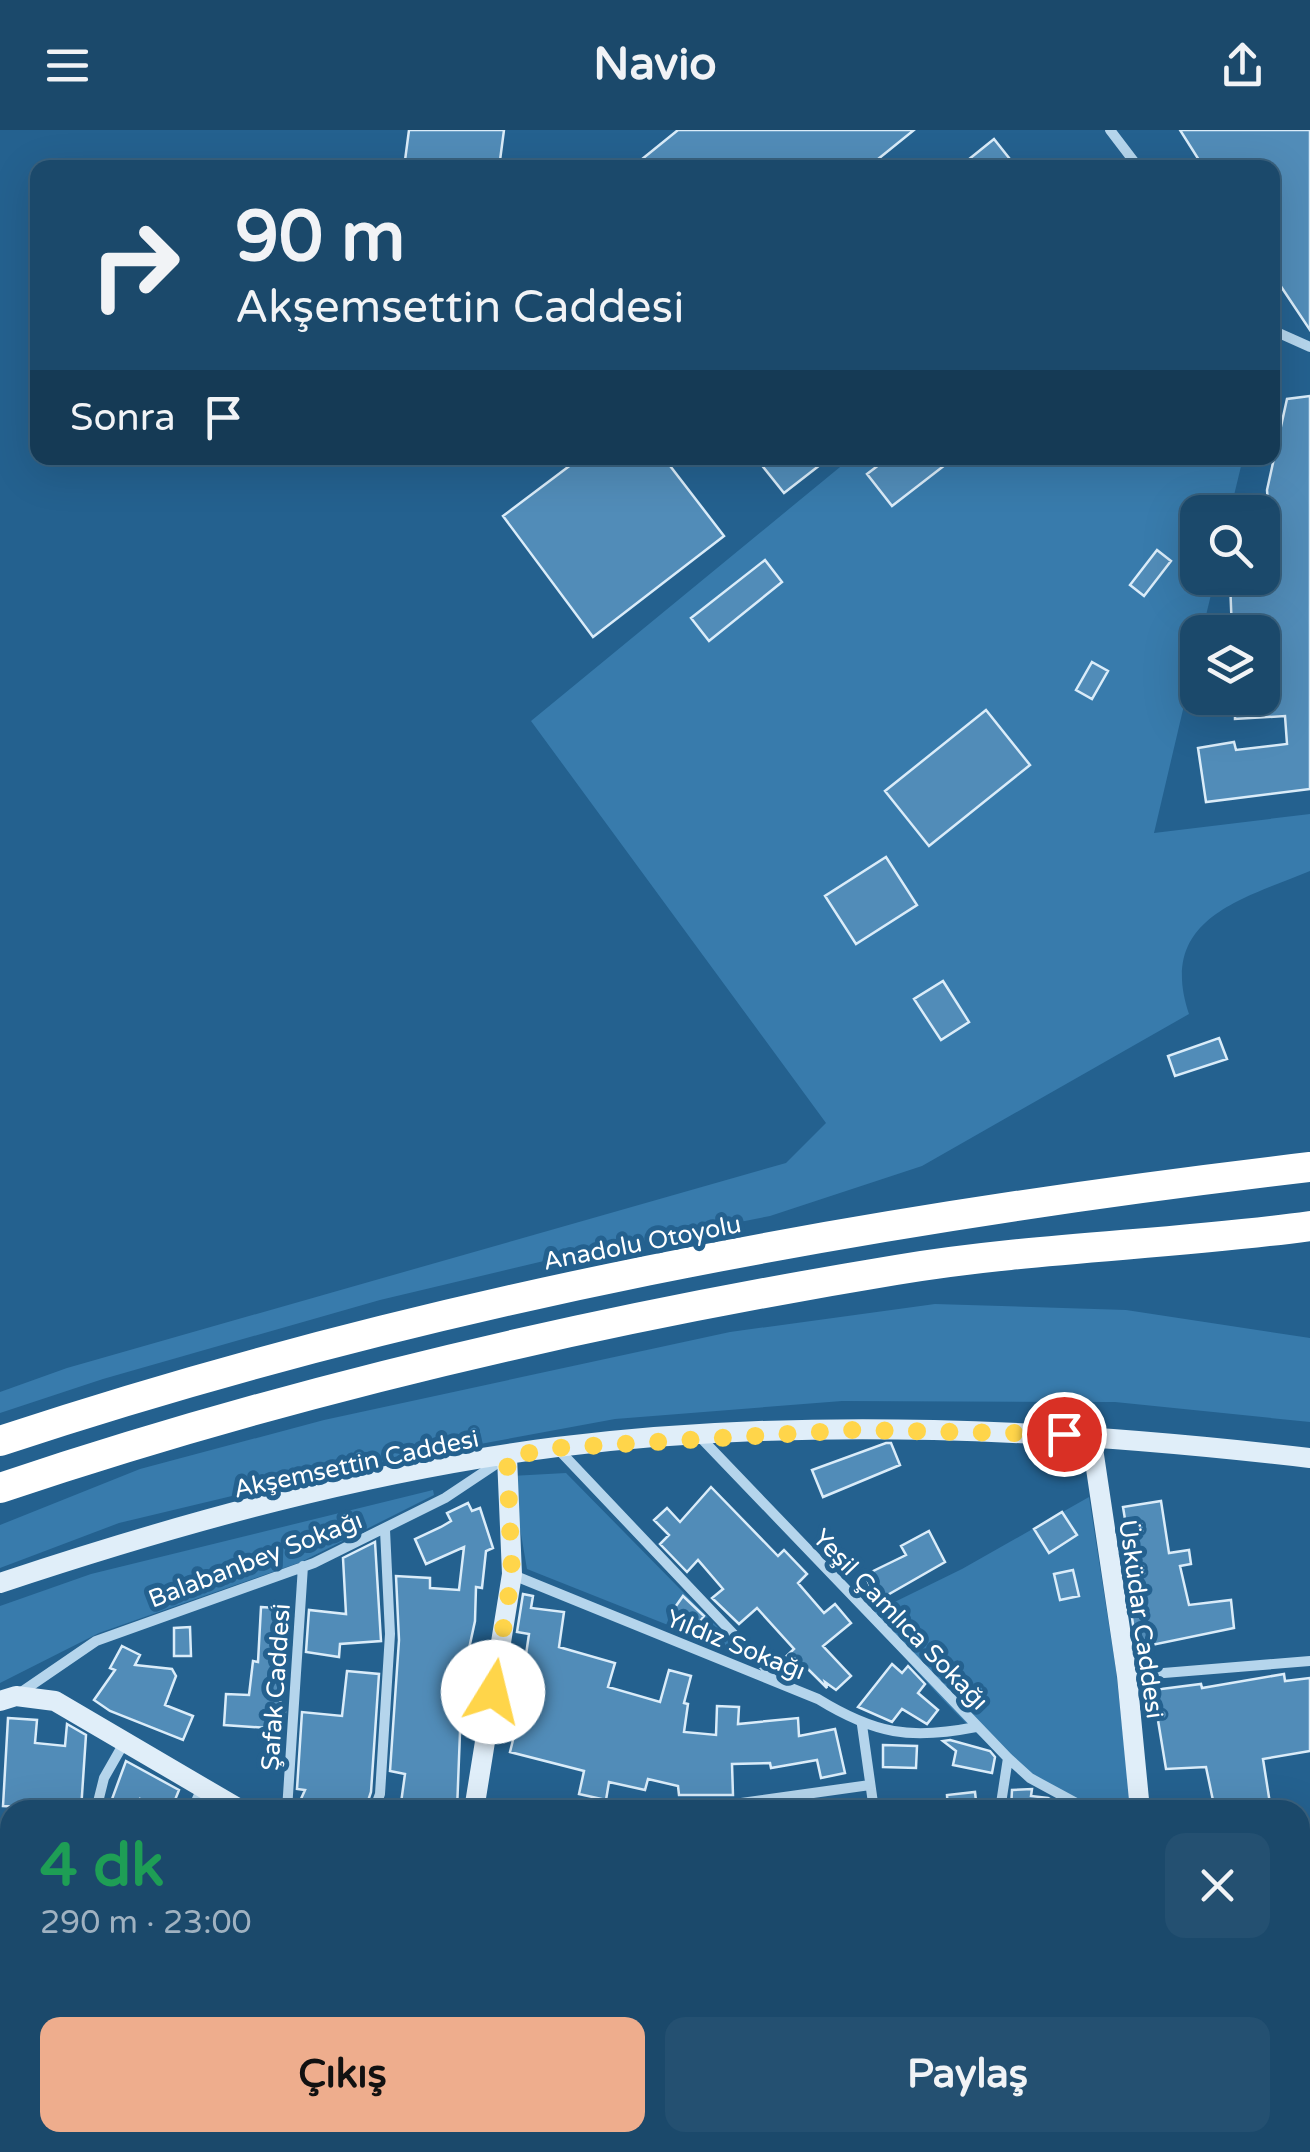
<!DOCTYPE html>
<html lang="tr">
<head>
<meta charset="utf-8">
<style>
	body { margin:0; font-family:"Varela Round",sans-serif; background:#245071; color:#f1f3f6; height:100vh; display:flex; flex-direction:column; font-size:38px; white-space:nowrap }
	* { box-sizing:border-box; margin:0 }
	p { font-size:32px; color:#a0b2c1 }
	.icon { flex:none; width:55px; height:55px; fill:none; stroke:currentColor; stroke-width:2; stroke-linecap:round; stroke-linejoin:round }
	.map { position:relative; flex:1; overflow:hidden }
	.side { position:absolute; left:0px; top:1670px; width:1310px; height:352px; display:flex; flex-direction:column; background:#1b496b; border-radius:30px 30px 0 0; box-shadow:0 10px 40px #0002,0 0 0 2px #39617e }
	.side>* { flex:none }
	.hud { position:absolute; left:30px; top:30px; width:1250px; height:305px; border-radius:20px; box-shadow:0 10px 40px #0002,0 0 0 2px #39617e; background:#1b496b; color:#f1f3f6; overflow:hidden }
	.controls { position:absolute; left:1180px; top:365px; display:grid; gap:20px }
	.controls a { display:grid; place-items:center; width:100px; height:100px; border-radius:20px; background:#1b496b; box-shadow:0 10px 40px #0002,0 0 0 2px #39617e; font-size:50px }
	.pin { position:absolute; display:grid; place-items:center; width:85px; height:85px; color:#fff; margin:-42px; border:5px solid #fff; border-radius:50%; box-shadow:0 2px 10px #0007 }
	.me { position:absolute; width:110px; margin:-55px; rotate:9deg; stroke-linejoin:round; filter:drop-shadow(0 0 8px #0008) }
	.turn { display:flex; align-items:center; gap:35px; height:210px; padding:0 40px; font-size:45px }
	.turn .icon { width:130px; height:130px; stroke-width:2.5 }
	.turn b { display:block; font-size:70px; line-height:85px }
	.then { display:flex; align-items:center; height:95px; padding:0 40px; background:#0003; gap:20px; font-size:38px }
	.round { display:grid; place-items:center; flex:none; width:105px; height:105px; border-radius:20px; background:#245071 }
	.summary { display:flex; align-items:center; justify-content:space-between; height:170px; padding:0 40px }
	h1 { font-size:60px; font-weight:700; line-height:75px; color:#1e9e55 }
	.action { display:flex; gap:20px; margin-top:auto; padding:20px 40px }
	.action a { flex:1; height:115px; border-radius:20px; background:#eead8d; color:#111; font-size:40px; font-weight:700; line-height:115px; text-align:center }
	.action a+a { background:#245071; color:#f1f3f6 }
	header { display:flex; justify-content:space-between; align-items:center; height:130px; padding:0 40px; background:#1b496b; font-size:45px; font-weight:700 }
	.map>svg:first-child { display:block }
	.green { fill:#387bac }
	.building { fill:#518cb8; stroke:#daecf9; stroke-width:2.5 }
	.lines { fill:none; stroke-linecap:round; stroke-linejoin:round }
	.street { stroke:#b5d5ec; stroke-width:10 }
	.secondary { stroke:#e0eef9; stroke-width:20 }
	.highway { stroke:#fff; stroke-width:30 }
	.route { stroke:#ffd54a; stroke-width:18; stroke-dasharray:0 32.4 }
	.labels { text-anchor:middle; stroke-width:10; stroke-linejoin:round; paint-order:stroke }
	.street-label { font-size:25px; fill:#fff; stroke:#24618f }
</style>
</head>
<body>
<header><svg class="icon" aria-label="menu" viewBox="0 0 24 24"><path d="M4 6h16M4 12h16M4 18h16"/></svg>Navio<svg class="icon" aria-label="share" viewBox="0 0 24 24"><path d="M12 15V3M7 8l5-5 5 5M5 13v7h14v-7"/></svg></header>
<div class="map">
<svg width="1310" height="2022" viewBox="0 0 1310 2022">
	<rect width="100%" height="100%" fill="#24618f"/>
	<path class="green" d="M 851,328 L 1243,328 L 1230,382 L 1198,382 L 1198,448 L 1215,448 L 1202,502 L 1198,502 L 1197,520 L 1154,703 L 1310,684 L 1310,741 C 1240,770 1157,789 1189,884 L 922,1036 L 770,1086 L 565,1126 L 380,1170 L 103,1249 L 0,1283 L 0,1262 L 67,1238 L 786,1033 L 826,993 L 531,591 Z
		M 935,1174 L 1126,1180 L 1310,1208 L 1310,1292 L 1115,1272 L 842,1271 L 615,1289 L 345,1339 L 119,1393 L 0,1438 L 0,1395 L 140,1339 L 324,1290 L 730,1202 Z
		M 566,1343 L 746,1526 L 527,1439 L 511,1346 Z
		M 433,1360 L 434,1365 L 301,1432 L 99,1503 L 0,1553 L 0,1476 L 91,1444 Z
		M 1089,1367 L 1116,1540 L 1131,1679 C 1030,1685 929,1554 868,1485 L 962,1439 Z"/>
	<path class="building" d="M 409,0 L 504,0 L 499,38 L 404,38 Z
		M 678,0 L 914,0 L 867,38 L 631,38 Z
		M 1180,0 L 1310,0 L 1310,200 L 1272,143 L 1272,38 L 1204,38 Z
		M 994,9 L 1017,38 L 958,38 Z
		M 1310,266 L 1310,659 L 1206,672 L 1198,618 L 1234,612 L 1236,620 L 1287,614 L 1285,586 L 1235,589 L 1235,568 L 1262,568 L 1262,502 L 1232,502 L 1230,451 L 1274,450 L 1267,360 L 1287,269 Z
		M 580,328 L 664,328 L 724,406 L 593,507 L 503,386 Z
		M 756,328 L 829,328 L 784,363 Z
		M 888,328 L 954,328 L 892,376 L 867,344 Z
		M 1157,420 L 1171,431 L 1144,466 L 1130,455 Z
		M 765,430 L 782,452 L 709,511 L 691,488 Z
		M 1092,532 L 1108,541 L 1092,569 L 1076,560 Z
		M 986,580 L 1030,635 L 929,716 L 885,661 Z
		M 886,727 L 917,775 L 856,814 L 825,766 Z
		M 943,851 L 969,892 L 941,910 L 914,869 Z
		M 1219,908 L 1227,929 L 1175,946 L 1168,926 Z
		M 886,1313 L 891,1313 L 900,1335 L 823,1367 L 812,1340 Z
		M 711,1357 L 778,1426 L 784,1420 L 807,1444 L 798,1453 L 824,1483 L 835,1474 L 851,1493 L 823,1516 L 851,1546 L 836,1560 L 825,1552 L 827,1558 L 804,1535 L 791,1548 L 785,1546 L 776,1536 L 794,1519 L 757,1478 L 739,1494 L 712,1468 L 723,1459 L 698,1430 L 687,1442 L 660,1414 L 669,1405 L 654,1390 L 667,1378 L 680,1392 Z
		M 1161,1371 L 1169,1423 L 1189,1420 L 1191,1434 L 1180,1436 L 1189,1475 L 1231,1470 L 1234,1498 L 1147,1516 L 1135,1509 L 1127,1452 L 1135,1450 L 1123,1377 Z
		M 468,1373 L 472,1381 L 480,1378 L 493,1418 L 486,1421 L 482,1458 L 476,1457 L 475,1491 L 462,1551 L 457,1680 L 400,1680 L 405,1644 L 390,1641 L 399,1510 L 396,1446 L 430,1448 L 430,1458 L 459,1460 L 464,1417 L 426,1434 L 415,1409 L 441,1397 L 451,1391 L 447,1383 Z
		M 1062,1382 L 1077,1405 L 1049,1423 L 1034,1399 Z
		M 929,1401 L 945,1432 L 877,1471 L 865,1445 L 906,1425 L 901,1416 Z
		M 375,1412 L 381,1511 L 340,1514 L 339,1527 L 306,1522 L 309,1480 L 346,1484 L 343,1428 Z
		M 1073,1440 L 1079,1466 L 1060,1470 L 1054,1444 Z
		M 523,1464 L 533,1466 L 531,1478 L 564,1482 L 559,1517 L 615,1533 L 608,1557 L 660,1572 L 669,1540 L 691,1546 L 684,1573 L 688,1574 L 684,1602 L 716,1605 L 717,1576 L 739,1577 L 738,1594 L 798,1588 L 799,1606 L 835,1599 L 845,1643 L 821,1648 L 817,1630 L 771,1638 L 770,1633 L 732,1634 L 733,1665 L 679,1665 L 678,1656 L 648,1649 L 645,1660 L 609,1652 L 606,1670 L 579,1664 L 584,1641 L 510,1622 L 518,1590 L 503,1587 L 506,1570 L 519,1573 L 529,1504 L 517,1502 Z
		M 683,1466 L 704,1486 L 694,1500 L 671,1483 Z
		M 261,1477 L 291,1479 L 279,1569 L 285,1580 L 284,1599 L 224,1595 L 226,1564 L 249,1565 L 253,1531 L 258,1532 Z
		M 190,1497 L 191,1526 L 174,1526 L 174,1498 Z
		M 122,1516 L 140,1525 L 135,1535 L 172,1539 L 176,1546 L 165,1575 L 193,1586 L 183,1610 L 110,1581 L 94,1570 L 115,1540 L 110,1538 Z
		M 892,1534 L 902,1543 L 908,1536 L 925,1554 L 918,1563 L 938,1580 L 927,1594 L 902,1579 L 892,1592 L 858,1577 Z
		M 347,1541 L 379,1544 L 371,1662 L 365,1680 L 296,1680 L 305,1660 L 297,1659 L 302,1582 L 342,1586 Z
		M 1284,1544 L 1285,1551 L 1310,1548 L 1310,1621 L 1263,1629 L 1271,1680 L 1215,1680 L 1206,1637 L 1166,1639 L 1153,1560 L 1201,1554 L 1202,1558 Z
		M 8,1588 L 37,1590 L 35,1613 L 65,1616 L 67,1594 L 86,1605 L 81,1680 L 3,1676 Z
		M 950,1610 L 990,1621 L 995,1627 L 992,1643 L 953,1635 L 956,1621 L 943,1611 Z
		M 883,1615 L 917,1616 L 916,1638 L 883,1637 Z
		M 126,1631 L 179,1660 L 171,1680 L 140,1669 L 138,1680 L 108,1680 Z
		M 1032,1659 L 1031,1666 L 1048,1668 L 1070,1680 L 1011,1680 L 1012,1660 Z
		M 975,1662 L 977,1680 L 948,1680 L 947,1665 Z"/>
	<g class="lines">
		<path class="street" d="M 1110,0 L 1139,38
			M 1272,200 L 1310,217
			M 700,1307 L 1008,1628 L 1030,1648 L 1089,1680
			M 558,1319 L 777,1550
			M 513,1445 L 818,1569 C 875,1604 910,1610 976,1597
			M 1127,1546 L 1310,1531
			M 20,1563 L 96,1511 L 314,1433 L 445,1368 L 502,1330
			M 862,1595 L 874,1680
			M 96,1680 L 104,1648 L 124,1613
			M 192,1680 L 202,1658
			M 287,1680 L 303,1436
			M 374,1680 L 380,1664 L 390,1504 L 385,1400
			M 691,1680 L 870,1655
			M 1000,1680 L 1008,1628
			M 0,1802 L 10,1808
			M 0,1959 L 10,1964
			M 1300,1983 L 1310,1982
			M 111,2012 L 130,2022
			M 402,2012 L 423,2022
			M 542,2012 L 545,2022
			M 942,2012 L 944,2022
			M 68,2022 L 68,2012
			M 160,2022 L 161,2012
			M 263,2022 L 264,2012
			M 357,2022 L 358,2012
			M 577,2022 L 619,2012"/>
		<path class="secondary" d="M 1091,1305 L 1127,1546 L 1140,1680
			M 0,1453 C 180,1393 368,1341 557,1317 C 808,1286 1060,1299 1310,1328
			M 0,1571 L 16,1566 L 55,1571 L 241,1680
			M 474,1680 L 512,1444 L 507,1327
			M 1300,1760 L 1310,1759
			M 1179,2012 L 1181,2022
			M 451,2022 L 452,2012"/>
		<path class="highway" d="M 0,1311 C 426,1170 865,1089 1310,1037
			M 0,1358 C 292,1260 593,1190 896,1140 C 1033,1117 1173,1115 1310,1096"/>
	</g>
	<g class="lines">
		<path class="route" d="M 493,1562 L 512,1444 L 507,1327 L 556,1318 L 852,1300 L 1064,1304"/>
	</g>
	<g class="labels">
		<g class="street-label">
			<text transform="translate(642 1112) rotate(-11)" y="9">Anadolu Otoyolu</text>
			<text transform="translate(356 1333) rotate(-12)" y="9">Akşemsettin Caddesi</text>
			<text transform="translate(255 1429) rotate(-21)" y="9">Balabanbey Sokağı</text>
			<text transform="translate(901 1489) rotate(46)" y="9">Yeşil Çamlıca Sokağı</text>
			<text transform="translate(1142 1489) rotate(82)" y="9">Üsküdar Caddesi</text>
			<text transform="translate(736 1514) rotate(22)" y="9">Yıldız Sokağı</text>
			<text transform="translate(275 1557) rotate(-86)" y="9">Şafak Caddesi</text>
		</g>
	</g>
</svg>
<div class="controls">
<a><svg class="icon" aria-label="search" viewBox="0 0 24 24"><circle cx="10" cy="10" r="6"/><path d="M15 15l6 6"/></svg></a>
<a><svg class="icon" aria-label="layers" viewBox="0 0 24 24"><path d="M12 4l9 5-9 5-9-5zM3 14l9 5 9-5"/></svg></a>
</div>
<div class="pin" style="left:1064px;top:1304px;background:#d93025"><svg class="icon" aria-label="arrive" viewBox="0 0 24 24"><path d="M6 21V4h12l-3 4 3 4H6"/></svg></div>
<svg class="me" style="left:493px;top:1562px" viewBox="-20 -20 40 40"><circle r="19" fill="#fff"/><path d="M0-13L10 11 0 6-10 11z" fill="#ffd54a"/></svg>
<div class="hud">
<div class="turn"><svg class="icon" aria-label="right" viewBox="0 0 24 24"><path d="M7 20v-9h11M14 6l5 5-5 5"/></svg><div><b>90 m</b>Akşemsettin Caddesi</div></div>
<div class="then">Sonra<svg class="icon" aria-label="arrive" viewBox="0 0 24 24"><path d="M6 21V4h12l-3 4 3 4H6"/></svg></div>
</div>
<section class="side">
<div class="summary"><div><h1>4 dk</h1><p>290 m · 23:00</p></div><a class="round"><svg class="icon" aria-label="close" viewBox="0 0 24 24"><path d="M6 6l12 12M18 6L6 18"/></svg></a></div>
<div class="action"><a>Çıkış</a><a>Paylaş</a></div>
</section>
</div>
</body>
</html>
